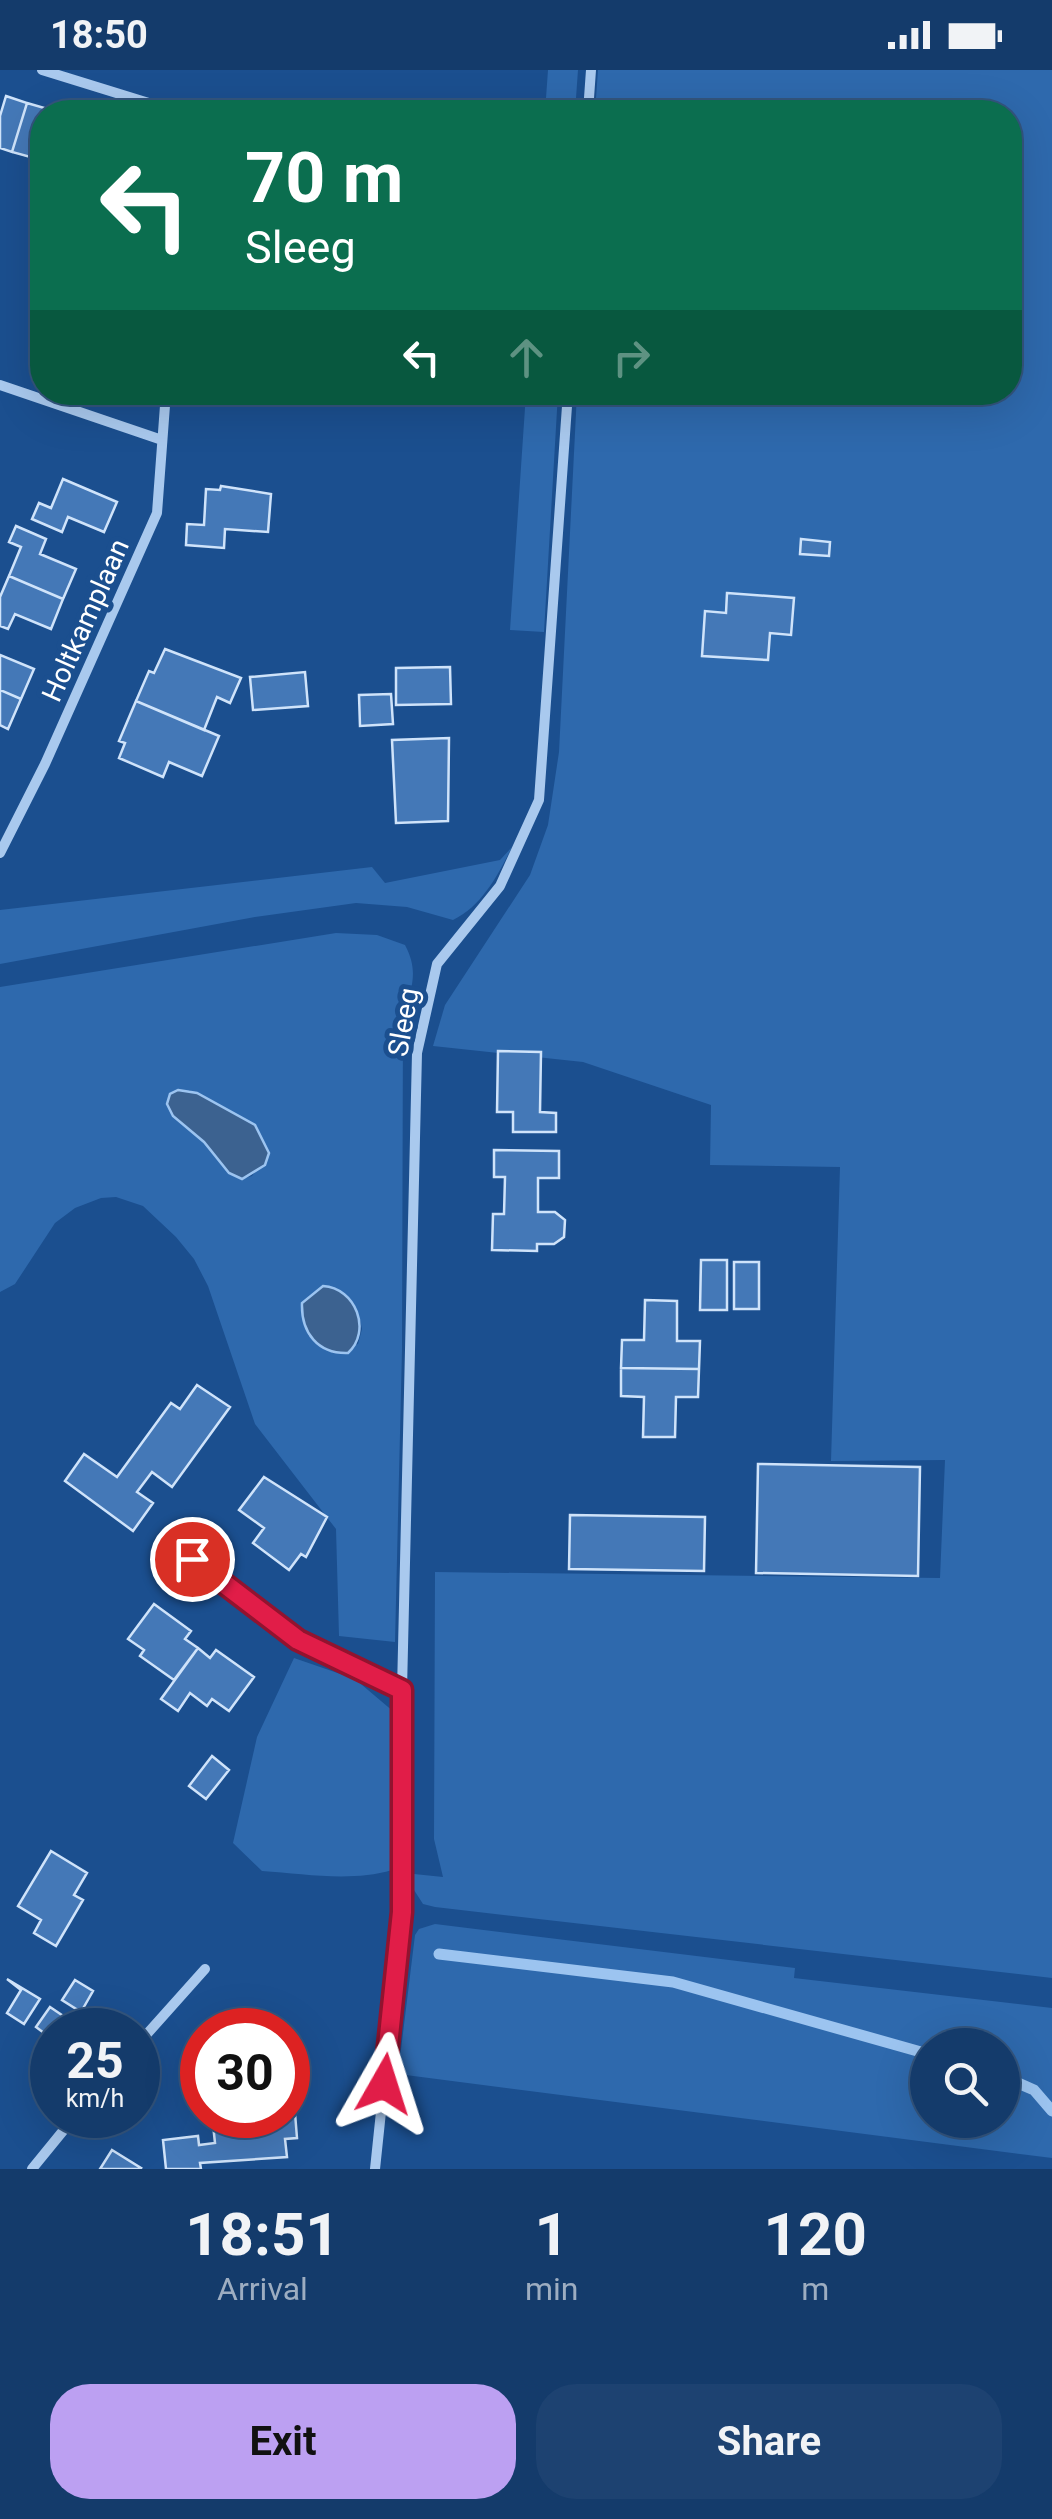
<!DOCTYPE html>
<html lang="en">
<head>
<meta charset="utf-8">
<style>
	body { margin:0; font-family:Roboto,sans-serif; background:#1d4271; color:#f1f3f6; height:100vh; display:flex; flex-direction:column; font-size:38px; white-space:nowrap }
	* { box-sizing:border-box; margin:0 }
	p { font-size:32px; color:#9dadc1 }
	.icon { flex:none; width:55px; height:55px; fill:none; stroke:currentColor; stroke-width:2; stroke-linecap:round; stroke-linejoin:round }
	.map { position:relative; height:2099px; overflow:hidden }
	.panel { display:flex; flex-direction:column; background:#143b6b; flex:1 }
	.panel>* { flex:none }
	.top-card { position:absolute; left:30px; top:30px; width:992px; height:305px; border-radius:40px; box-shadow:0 10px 40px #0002,0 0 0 2px #33557e; background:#0b6e4f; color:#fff; overflow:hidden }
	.tools { position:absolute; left:910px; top:1958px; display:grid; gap:20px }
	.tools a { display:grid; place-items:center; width:110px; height:110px; border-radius:50%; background:#143b6b; box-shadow:0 10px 40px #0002,0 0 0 2px #33557e; font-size:50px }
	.speed { position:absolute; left:30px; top:1938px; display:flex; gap:20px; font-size:50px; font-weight:700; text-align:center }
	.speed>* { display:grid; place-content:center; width:130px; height:130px; border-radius:50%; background:#143b6b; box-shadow:0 10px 40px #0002,0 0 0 2px #33557e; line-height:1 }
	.speed small { font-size:25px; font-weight:400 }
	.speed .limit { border:15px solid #d22; background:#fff; color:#111 }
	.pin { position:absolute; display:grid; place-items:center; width:85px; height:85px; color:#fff; margin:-42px; border:5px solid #fff; border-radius:50%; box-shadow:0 2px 10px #0007 }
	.me { position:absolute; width:110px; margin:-55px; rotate:6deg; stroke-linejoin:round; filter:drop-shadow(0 0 8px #0008) }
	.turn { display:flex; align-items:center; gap:35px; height:210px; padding:0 50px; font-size:45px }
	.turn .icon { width:130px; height:130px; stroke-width:2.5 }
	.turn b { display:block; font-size:70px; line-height:85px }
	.lanes { display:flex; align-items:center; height:95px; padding:0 50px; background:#0003; justify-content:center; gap:50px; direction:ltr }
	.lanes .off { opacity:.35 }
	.eta { display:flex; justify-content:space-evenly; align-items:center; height:170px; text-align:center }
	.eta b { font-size:60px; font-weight:700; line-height:70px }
	.action { display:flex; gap:20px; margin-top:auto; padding:20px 50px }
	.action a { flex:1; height:115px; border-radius:40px; background:#bca0f2; color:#111; font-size:40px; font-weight:700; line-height:115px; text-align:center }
	.action a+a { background:#1d4271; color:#f1f3f6 }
	.status { display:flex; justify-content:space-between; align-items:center; height:70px; padding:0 50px; background:#143b6b; direction:ltr }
	.status svg { height:28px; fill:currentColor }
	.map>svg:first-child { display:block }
	.green { fill:#2e69ad; fill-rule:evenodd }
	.water { fill:#3c6290; stroke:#9cc4f0; stroke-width:2.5 }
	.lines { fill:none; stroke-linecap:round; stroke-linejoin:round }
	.stream { stroke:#9cc4f0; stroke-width:11 }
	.building { fill:#4478b7; stroke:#cfe3fa; stroke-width:2.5 }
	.street { stroke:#a9c9ee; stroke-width:10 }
	.route-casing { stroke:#92132f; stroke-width:25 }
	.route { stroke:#e11d48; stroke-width:18 }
	.labels { text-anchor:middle; stroke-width:10; stroke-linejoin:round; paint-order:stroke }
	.street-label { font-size:28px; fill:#fff; stroke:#1b4f8f }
</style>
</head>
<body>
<div class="status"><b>18:50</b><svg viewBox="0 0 49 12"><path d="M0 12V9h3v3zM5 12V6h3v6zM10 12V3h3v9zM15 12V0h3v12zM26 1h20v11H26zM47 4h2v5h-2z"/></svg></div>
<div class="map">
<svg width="1052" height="2099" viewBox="0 0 1052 2099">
	<rect width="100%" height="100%" fill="#1b4f8f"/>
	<path class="green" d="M 548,0 L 578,0 L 575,42 L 545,42 Z
		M 598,0 L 1052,0 L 1052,1908 L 435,1837 L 423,1834 L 414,1820 L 414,1804 L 443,1807 L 434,1769 L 435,1502 L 940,1508 L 945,1390 L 831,1391 L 840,1097 L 710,1095 L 711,1035 L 583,992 L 433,976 L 445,935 L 530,805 L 548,755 L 559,682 L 577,323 L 1010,322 L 1010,42 L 595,42 Z
		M 526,323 L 558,323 L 544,562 L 510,560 Z
		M 512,777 C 498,805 482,836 453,850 L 407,837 L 356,833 L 255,847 L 0,894 L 0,840 L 372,797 L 385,813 L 500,790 Z
		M 336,863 L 377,865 L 405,875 C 419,901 412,918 403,945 L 402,1280 L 395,1572 L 339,1566 L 336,1459 L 255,1354 L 208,1216 L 194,1189 L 176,1167 L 143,1136 L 116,1127 L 101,1128 L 75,1138 L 55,1153 L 15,1214 L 0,1222 L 0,917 ZM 189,1020 L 254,1054 L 269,1083 L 252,1106 L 242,1109 C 206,1092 200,1055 189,1020 ZM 359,1246 L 362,1259 L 358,1274 L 334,1283 L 320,1277 L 308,1265 Z
		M 294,1588 L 355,1609 L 394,1642 L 392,1800 C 352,1812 305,1804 262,1801 L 233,1773 L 257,1667 Z
		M 435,1854 L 795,1898 L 794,1908 L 1052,1938 L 1052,2088 L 398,2004 L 415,1865 L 419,1859 ZM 928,1975 L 1002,1975 L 1002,2050 L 928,2050 Z"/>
	<path class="water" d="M 178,1020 L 197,1023 L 255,1055 L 269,1083 L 265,1095 L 242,1109 L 229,1103 L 204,1072 L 173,1046 L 167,1034 L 170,1024 Z
		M 323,1216 C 356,1218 372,1261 348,1283 C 318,1284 301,1263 302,1233 Z"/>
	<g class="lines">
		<path class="stream" d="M 439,1884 L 673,1912 L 928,1984
			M 1002,2006 L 1034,2020 L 1052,2041"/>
	</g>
	<path class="building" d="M 6,26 L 27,33 L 12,82 L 0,78 L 0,46 Z
		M 27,33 L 48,39 L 42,42 L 42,59 L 34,88 L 12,82 Z
		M 63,409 L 117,432 L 104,462 L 68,447 L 62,462 L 32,449 L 39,433 L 51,438 Z
		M 221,416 L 271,424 L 268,462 L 225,459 L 224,478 L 186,475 L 187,454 L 204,455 L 206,419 L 220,420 Z
		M 16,456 L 46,469 L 40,484 L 76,499 L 63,529 L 9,506 L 21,477 L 9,472 Z
		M 801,469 L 830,472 L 829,486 L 800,484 Z
		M 9,506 L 63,529 L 51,559 L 15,544 L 8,559 L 0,556 L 0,527 Z
		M 727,523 L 794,528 L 791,565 L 770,563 L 768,590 L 702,586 L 705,541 L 726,543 Z
		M 165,579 L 241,608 L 230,633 L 217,627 L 204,660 L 136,631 L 149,601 L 154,603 Z
		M 0,585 L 34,599 L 21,629 L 0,620 Z
		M 450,597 L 451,634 L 396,635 L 396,598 Z
		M 305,602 L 308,636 L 253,640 L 250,607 Z
		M 0,620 L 21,629 L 8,659 L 0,655 Z
		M 391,624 L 393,654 L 360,656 L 359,625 Z
		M 136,631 L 219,666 L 202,706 L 169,692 L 163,707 L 119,688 L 125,673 L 119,671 Z
		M 449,668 L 448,751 L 396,753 L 392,670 Z
		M 498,981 L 541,982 L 540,1042 L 556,1043 L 556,1062 L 513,1062 L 513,1042 L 497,1042 Z
		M 494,1080 L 559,1081 L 559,1108 L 538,1108 L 538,1142 L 555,1142 L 565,1150 L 564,1167 L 554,1174 L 537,1174 L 537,1181 L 492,1180 L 493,1144 L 504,1144 L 505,1107 L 494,1107 Z
		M 701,1190 L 727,1190 L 727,1240 L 700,1240 Z
		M 734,1192 L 759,1192 L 759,1239 L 734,1239 Z
		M 645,1230 L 677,1231 L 677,1271 L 700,1271 L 699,1299 L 621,1298 L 622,1270 L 644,1270 Z
		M 621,1298 L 699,1299 L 698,1327 L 676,1327 L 675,1367 L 643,1367 L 644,1327 L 621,1326 Z
		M 197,1315 L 230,1337 L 172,1417 L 152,1402 L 137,1422 L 153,1433 L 133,1461 L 65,1411 L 84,1384 L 117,1407 L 171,1333 L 180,1339 Z
		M 758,1394 L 920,1397 L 918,1506 L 756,1503 Z
		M 264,1407 L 327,1447 L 306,1487 L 301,1484 L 289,1500 L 253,1473 L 264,1458 L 239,1440 Z
		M 570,1445 L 705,1447 L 704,1501 L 569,1499 Z
		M 154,1534 L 191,1561 L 185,1569 L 198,1578 L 174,1610 L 140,1586 L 144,1580 L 128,1569 Z
		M 198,1578 L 210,1588 L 216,1580 L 254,1607 L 229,1641 L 212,1629 L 207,1636 L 190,1623 L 178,1641 L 161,1629 Z
		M 212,1686 L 229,1700 L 206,1729 L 189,1716 Z
		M 51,1781 L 87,1803 L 74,1825 L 83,1830 L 56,1876 L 34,1863 L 41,1850 L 18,1836 Z
		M 7,1909 L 40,1929 L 24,1954 L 7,1943 L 21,1920 Z
		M 75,1910 L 93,1921 L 81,1942 L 62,1930 Z
		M 50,1937 L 84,1960 L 52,1960 L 52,1969 L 36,1957 Z
		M 295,2043 L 297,2068 L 285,2069 L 287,2087 L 200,2093 L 201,2099 L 166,2099 L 163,2070 L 198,2066 L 199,2075 L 215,2073 L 212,2045 Z
		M 112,2080 L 141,2098 L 140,2099 L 100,2099 Z"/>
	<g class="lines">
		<path class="street" d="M 42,0 L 152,34 L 160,42
			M 588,42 L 591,0
			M 0,315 L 162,370
			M 0,783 L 45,694 L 157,443 L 166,322
			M 192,1489 L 298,1570 L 402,1620
			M 138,1974 L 205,1899
			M 32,2099 L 76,2045
			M 375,2099 L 402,1842 L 402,1620 L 417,983 L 437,894 L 500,816 L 539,730 L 568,322"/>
	</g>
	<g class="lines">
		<g class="route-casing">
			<path id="route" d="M 192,1489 L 298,1570 L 402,1620 L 402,1842 L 384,2014"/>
		</g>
		<use href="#route" class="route"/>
	</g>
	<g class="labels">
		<g class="street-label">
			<text transform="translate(85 550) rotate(-66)" y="10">Holtkamplaan</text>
			<text transform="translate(403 952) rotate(-80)" y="10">Sleeg</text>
		</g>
	</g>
</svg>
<div class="tools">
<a><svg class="icon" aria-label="search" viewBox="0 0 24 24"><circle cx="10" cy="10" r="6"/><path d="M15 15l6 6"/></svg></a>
</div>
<div class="speed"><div>25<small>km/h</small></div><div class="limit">30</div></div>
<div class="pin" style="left:192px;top:1489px;background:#d93025"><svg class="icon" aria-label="arrive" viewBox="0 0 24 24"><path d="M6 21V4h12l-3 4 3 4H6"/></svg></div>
<svg class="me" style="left:384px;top:2014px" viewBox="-20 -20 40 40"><path d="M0-17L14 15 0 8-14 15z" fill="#e11d48" stroke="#fff" stroke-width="4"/></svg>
<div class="top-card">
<div class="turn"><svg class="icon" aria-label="left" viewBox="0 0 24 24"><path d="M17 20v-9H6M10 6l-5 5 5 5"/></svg><div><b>70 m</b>Sleeg</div></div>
<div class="lanes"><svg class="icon" aria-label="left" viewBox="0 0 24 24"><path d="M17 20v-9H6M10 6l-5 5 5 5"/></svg><svg class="icon off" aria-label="ahead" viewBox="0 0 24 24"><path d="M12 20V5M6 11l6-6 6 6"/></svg><svg class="icon off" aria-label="right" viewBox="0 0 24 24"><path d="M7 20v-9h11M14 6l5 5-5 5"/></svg></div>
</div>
</div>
<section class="panel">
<div class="eta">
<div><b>18:51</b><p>Arrival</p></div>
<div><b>1</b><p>min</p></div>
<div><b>120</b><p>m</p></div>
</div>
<div class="action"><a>Exit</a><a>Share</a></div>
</section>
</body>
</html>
